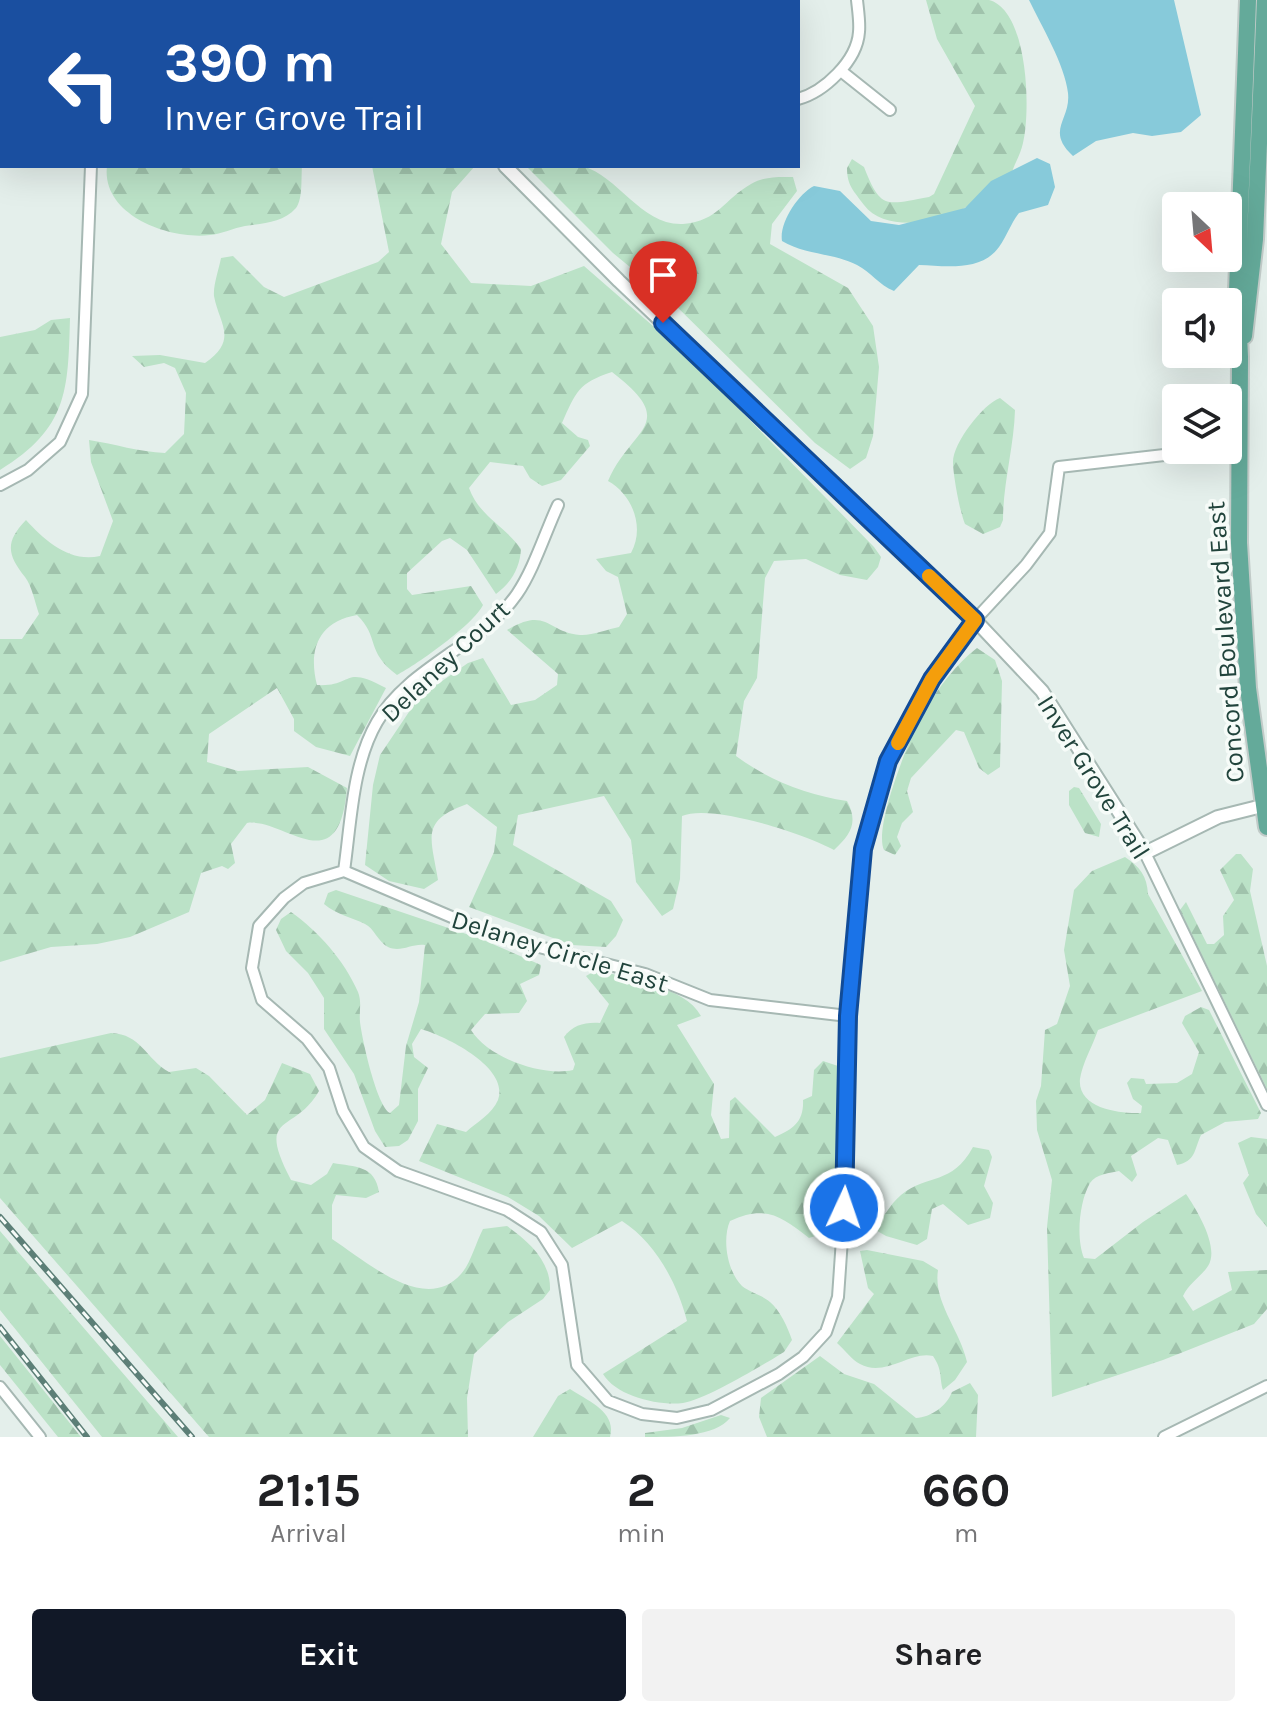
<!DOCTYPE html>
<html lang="en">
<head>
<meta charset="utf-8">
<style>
	body { margin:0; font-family:Karla,sans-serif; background:#f2f2f2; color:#202124; height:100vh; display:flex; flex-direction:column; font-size:30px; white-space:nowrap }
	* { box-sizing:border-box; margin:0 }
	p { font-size:26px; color:#757577 }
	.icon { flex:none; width:44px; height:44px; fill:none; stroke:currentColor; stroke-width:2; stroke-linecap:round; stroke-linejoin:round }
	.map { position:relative; height:1437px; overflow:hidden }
	.side { display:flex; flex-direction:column; background:#fff; flex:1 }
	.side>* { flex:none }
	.hud { position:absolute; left:0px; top:0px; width:800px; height:168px; box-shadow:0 8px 32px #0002; background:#1a4fa0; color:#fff; overflow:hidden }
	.needle { width:52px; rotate:154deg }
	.buttons { position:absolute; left:1162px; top:192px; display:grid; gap:16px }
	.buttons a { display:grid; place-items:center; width:80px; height:80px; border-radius:8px; background:#fff; box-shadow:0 8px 32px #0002; font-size:40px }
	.pin { position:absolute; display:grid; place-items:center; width:68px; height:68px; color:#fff; margin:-82px -34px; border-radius:50% 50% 50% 0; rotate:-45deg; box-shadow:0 0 8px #0007 }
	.pin .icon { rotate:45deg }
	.me { position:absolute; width:88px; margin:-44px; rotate:3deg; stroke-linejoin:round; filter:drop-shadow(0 0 6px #0008) }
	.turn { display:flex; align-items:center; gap:28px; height:168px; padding:0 32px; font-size:36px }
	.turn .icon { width:104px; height:104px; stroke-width:2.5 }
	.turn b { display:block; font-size:56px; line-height:68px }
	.eta { display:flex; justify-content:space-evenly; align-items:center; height:136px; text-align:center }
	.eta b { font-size:48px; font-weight:700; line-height:56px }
	.primary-button { display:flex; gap:16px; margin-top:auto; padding:16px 32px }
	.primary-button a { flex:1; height:92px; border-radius:8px; background:#111827; color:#fff; font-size:32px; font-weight:700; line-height:92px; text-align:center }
	.primary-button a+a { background:#f2f2f2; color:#202124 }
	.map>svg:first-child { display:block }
	.forest { fill:url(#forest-firs) }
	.water { fill:#87cada }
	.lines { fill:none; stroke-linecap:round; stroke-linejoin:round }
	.minor-casing { stroke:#a6b8b3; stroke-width:14 }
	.tertiary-casing { stroke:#a6b8b3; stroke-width:16 }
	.primary-casing { stroke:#c1cbc8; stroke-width:20 }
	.minor { stroke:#fff; stroke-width:10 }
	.tertiary { stroke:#fff; stroke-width:12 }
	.primary { stroke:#64aa9a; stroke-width:16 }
	.rail-casing { stroke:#5c7f77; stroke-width:6 }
	.rail { stroke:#f6fbf8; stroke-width:3; stroke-dasharray:9; stroke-linecap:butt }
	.route-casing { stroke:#114b97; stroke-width:20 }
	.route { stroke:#1a73e8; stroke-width:14 }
	.slow { stroke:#f59e0b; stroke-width:14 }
	.labels { text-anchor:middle; stroke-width:7; stroke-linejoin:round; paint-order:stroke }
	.street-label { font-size:26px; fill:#21443c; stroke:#f6fbf8 }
</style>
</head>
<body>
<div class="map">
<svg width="1267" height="1437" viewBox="0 0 1267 1437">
	<defs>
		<pattern id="forest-firs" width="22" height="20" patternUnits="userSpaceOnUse" patternTransform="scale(2)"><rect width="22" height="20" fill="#bbe2c7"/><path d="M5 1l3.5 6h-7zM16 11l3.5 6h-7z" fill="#a0c3ac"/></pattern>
	</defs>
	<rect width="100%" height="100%" fill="#e4efeb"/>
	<path class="forest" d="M 926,0 C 945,0 971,0 989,0 C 1028,10 1031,110 1023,143 C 1021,153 1015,163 1012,172 C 984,184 982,198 963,209 C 937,224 884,232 864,205 C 854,191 847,186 847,168 L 852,159 L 864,167 C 881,210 885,205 929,197 L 934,194 L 975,106 L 937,39 Z
		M 107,166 L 302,166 C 301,178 303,199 296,208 C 283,223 263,223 245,226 C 234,228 221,234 210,235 C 169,240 101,215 107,166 Z
		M 372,166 L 475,166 L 452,192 L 441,244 L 471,283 L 531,286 L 584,266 L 684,353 L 874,547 L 881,557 L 878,567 L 867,580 L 840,575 L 806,559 L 774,561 L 765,578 L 757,678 L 744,701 L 736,756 C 768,780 808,795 847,801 C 859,823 850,835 834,850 C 805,834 711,803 682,816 L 680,879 L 673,909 L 662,916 L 636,882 L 631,840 L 604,796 L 518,815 L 513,845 L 611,901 L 623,920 L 616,936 L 606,947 L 572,945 L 469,907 L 494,852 L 497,827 L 467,804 C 420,821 431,837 438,880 L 424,889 L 389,881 L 365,865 L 373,785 L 380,755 L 419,697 L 468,663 L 483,658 L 511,705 L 535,700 L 557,685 L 558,674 L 507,630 C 547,606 547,632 580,635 C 591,636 608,629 619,627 L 627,614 L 618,577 L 606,571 L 596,559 L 631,553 C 645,528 633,495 608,481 C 631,427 681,425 612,372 C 578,383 576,392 562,423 L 578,437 L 588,440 L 590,446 L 561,480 L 542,486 L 530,478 L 523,466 L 490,462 L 469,488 C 479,516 505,526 521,549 C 520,568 511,583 496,594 L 467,550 L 450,538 L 442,541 L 407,573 L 407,589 L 412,595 L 471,586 L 483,605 C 474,624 418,664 397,675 C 365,651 380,637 357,615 C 318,622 308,650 317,685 C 355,687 341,664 386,688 L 350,756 L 316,747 L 294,731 L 294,719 L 277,688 L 209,734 L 207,762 L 238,771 L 308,767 L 347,788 C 339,885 284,817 247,823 L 231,844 L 235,863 L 228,869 L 222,866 L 201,873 L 189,912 L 130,937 L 97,944 L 51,947 L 0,962 L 0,639 L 22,639 L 39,614 C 35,603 32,586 25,577 C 8,555 4,543 26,520 C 45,541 70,563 100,556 L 113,521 L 91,462 L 89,440 C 115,444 139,452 165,453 L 184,434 L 186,393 L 175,368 L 164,363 L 144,367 L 132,356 L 160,355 L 205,363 C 239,339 219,324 214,296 C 213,285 219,269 221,258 L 233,256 L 264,287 L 284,297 L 378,262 L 389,252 Z
		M 526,166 C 542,166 566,162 582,166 C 619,176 641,226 683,224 C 719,221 724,199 751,184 C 765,176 778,177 793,177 L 797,191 L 772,224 L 770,244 L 848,288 L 873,326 L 879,367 L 873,436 L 866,458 L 850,469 L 815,443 L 670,300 L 613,253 Z
		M 70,318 C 68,391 68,428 0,470 L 0,337 L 35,330 L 51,320 Z
		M 1000,398 L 1015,410 C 1014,447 1003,483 1003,520 L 1000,527 L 983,534 L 965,524 C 960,512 953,475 953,462 C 953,443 983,404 1000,398 Z
		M 977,648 L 995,660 L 1002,681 L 1000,767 L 988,775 L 979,768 L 964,732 L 956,730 L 911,778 L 907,791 L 913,812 L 902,823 L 897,837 L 901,846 L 895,855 L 884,850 C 873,827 911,733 925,710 C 938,688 957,663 977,648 Z
		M 1074,787 L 1079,788 L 1101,824 L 1099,837 L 1085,833 L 1069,805 L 1069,791 Z
		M 1236,854 L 1241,854 L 1253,869 L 1250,891 L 1267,966 L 1267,1089 L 1180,910 L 1186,902 L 1207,944 L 1214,944 L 1224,935 L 1223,916 L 1234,900 L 1220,870 Z
		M 1125,857 C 1140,867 1147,876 1148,894 L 1202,991 L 1098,1030 C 1093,1045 1082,1064 1080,1079 C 1077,1109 1121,1114 1141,1113 L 1142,1106 L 1133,1099 L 1127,1083 L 1131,1078 L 1144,1079 L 1146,1084 L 1177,1083 L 1192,1074 L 1199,1052 L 1182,1023 L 1185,1016 L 1201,1007 L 1209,1010 L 1261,1113 L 1258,1119 L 1225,1122 L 1201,1135 C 1194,1150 1196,1161 1177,1165 L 1168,1140 L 1158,1138 L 1131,1156 L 1137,1175 L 1132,1182 L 1119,1171 C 1110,1173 1096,1174 1090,1183 C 1079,1202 1076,1239 1084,1258 L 1095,1259 L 1143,1222 L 1186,1194 C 1197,1210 1220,1248 1208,1266 C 1200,1278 1189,1283 1183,1296 L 1193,1311 L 1232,1290 L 1228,1272 L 1267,1270 L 1267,1309 L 1254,1324 L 1163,1360 L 1052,1397 L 1047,1227 L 1052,1180 L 1037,1130 L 1036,1101 L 1041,1086 L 1045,1030 L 1057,1024 L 1070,986 L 1064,950 L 1074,890 L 1092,871 Z
		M 336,890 L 481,939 L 541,965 L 539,975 L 520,984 L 527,1001 L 519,1013 L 485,1014 L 471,1030 C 488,1058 543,1077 573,1070 L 575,1064 L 564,1037 C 573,1025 585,1022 600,1023 L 609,1004 L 586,976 L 598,969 C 630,982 684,985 701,1016 L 677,1025 L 714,1084 L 711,1115 L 721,1139 L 729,1138 L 730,1101 L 735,1097 L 775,1137 C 794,1129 804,1121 803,1100 L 812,1096 L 814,1070 L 823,1061 L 838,1066 L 834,1221 L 822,1234 L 809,1238 C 782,1217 766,1204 730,1221 C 722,1239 727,1271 742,1286 C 751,1293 762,1295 770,1302 C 780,1310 788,1328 792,1340 L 784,1352 C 763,1365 705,1400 683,1403 C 658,1406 616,1396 603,1374 L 687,1321 C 677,1283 656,1243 622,1221 L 572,1248 L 539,1216 L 508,1197 L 419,1161 L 437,1124 L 466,1132 C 477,1122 492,1114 498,1100 C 510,1067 445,1036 421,1029 L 412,1044 L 414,1057 L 428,1068 L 418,1089 L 418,1121 L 408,1140 L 399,1146 L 385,1147 L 375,1131 L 354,1074 L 324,1029 L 324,998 L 308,973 L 286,951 L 276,930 L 281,919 L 291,912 C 319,932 344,960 358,992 C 362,1002 359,1011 360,1022 C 362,1039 377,1107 390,1113 L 399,1105 L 406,1046 L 419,1002 L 425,945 C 412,943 401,953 388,947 C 378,942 374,928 365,924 C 351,917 337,915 324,904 L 328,893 Z
		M 111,1033 C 141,1034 146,1059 169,1072 L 196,1068 L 209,1076 L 247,1115 L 265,1100 L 282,1063 L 310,1074 L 319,1091 C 294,1135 255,1111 291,1180 L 311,1185 L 327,1174 L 333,1163 C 355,1167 375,1165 379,1192 L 366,1198 L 336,1195 L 332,1205 L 332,1239 C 366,1261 425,1315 461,1274 C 471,1263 476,1242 483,1229 L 507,1226 C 529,1242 551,1261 550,1290 L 543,1299 L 508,1322 L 474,1354 L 467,1398 L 468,1437 L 209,1437 L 0,1198 L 0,1058 Z
		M 1251,1137 L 1267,1139 L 1267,1227 L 1256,1214 L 1243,1183 L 1249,1175 L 1238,1143 Z
		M 973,1147 L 989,1150 L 992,1157 L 984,1186 L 993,1203 L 990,1218 L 968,1225 L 943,1204 L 932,1209 L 927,1239 L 917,1245 L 886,1236 L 872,1228 C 884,1219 889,1205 901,1195 C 928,1173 952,1186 973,1147 Z
		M 0,1231 L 178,1437 L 102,1437 L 0,1310 Z
		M 867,1250 L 923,1261 L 938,1270 C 933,1302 960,1330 967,1362 L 955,1380 L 943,1390 C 939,1377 943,1371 933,1356 C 911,1350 885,1378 860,1364 C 852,1360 844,1349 837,1343 L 874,1294 L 868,1288 L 860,1251 Z
		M 0,1336 L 81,1437 L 58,1437 L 0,1365 Z
		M 820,1356 L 844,1374 L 874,1384 L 916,1418 C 931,1417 946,1407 952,1392 L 970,1383 L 978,1395 L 976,1437 L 767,1437 L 759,1417 L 761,1398 Z
		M 570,1389 C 588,1401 617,1412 610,1437 L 533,1437 L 558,1396 Z
		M 721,1415 L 730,1418 C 715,1437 673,1437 645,1437 L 645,1433 L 682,1428 Z"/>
	<path class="water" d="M 1029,0 L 1174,0 L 1201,115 L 1181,132 L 1152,136 L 1133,133 L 1096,141 L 1073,156 C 1045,130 1071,120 1068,93 C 1065,65 1041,25 1029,0 Z
		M 1037,158 L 1050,164 L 1055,187 L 1048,205 L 1019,213 C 1011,223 1007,236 999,247 C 981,272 946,266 919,265 L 894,291 C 879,285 871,272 857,265 C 834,253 805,255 782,241 C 779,223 798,194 814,186 L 840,191 L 871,221 L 899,225 L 965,208 L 991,181 Z"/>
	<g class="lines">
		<g class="minor-casing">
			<path id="minor" d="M 589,0 L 590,2
				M 107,2 L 108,0
				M 841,71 L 890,110
				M 798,99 C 824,92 857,61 859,32 C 860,22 858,10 857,0
				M 0,485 L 28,470 L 60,442 L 82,394 L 91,166
				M 1145,853 L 1267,1105
				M 344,871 C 351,823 352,765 377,722 C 408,667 481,646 517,594 C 534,569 545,533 558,505
				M 848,1016 L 710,1000 L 645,974 L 496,936 L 344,871 L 304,883 L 284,898 L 259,926 L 252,968 L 262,1000 L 307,1039 L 329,1068 L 343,1111 L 364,1147 L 398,1171 L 507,1210 L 541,1232 L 562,1265 L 577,1365 L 608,1401 L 642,1414 L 677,1418 L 711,1410 L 779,1374 L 803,1357 L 826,1332 L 838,1297 L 848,1152 L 848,1016 L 863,849 L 888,761 L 932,679 L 975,620 L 1026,565 L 1050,533 L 1059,467 L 1173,454 L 1237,455
				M 0,1387 L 40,1437
				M 1164,1437 L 1267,1386"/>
		</g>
		<g class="tertiary-casing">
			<path id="tertiary" d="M 387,0 L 388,2
				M 505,166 L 619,281 L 975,620 L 1042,691 L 1145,853 L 1218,817 L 1262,806"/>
		</g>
		<g class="primary-casing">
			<path id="primary" d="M 1248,0 L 1237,291 L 1240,357 L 1239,543 L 1248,688 L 1267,827
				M 1244,336 L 1255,239 L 1265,0"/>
		</g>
		<use href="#minor" class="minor"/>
		<use href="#tertiary" class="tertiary"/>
		<use href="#primary" class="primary"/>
		<g class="rail-casing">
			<path id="rail" d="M 0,1217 L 192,1437
				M 0,1327 L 87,1437"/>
		</g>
		<use href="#rail" class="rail"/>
	</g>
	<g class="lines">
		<g class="route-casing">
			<path id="route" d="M 663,323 L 975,620 L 932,679 L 888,761 L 863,849 L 848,1016 L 844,1208"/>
		</g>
		<use href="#route" class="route"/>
		<path class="slow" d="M 898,743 L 932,679 L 975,620 L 929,576"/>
	</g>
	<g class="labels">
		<g class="street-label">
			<text transform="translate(1225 642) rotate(-94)" y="9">Concord Boulevard East</text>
			<text transform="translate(445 661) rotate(-43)" y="9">Delaney Court</text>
			<text transform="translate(1094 777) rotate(58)" y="9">Inver Grove Trail</text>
			<text transform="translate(560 951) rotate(17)" y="9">Delaney Circle East</text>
		</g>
	</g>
</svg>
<div class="buttons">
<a><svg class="needle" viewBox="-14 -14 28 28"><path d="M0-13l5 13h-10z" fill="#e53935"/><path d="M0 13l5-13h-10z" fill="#757577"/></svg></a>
<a><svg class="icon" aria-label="sound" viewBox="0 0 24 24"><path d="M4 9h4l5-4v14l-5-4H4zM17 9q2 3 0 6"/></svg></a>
<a><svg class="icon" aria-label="layers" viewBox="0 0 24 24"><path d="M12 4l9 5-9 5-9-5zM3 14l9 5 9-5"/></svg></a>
</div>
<div class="pin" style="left:663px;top:323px;background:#d93025"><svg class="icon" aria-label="arrive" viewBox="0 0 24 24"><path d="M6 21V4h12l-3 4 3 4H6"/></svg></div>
<svg class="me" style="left:844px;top:1208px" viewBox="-20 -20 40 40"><circle r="17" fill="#1a73e8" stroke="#fff" stroke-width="3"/><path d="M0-11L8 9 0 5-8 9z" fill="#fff"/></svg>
<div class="hud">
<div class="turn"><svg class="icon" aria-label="left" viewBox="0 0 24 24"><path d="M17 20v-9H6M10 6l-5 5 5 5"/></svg><div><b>390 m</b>Inver Grove Trail</div></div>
</div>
</div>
<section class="side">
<div class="eta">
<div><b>21:15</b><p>Arrival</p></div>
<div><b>2</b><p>min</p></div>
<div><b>660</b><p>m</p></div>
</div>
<div class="primary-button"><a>Exit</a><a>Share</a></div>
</section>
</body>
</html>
